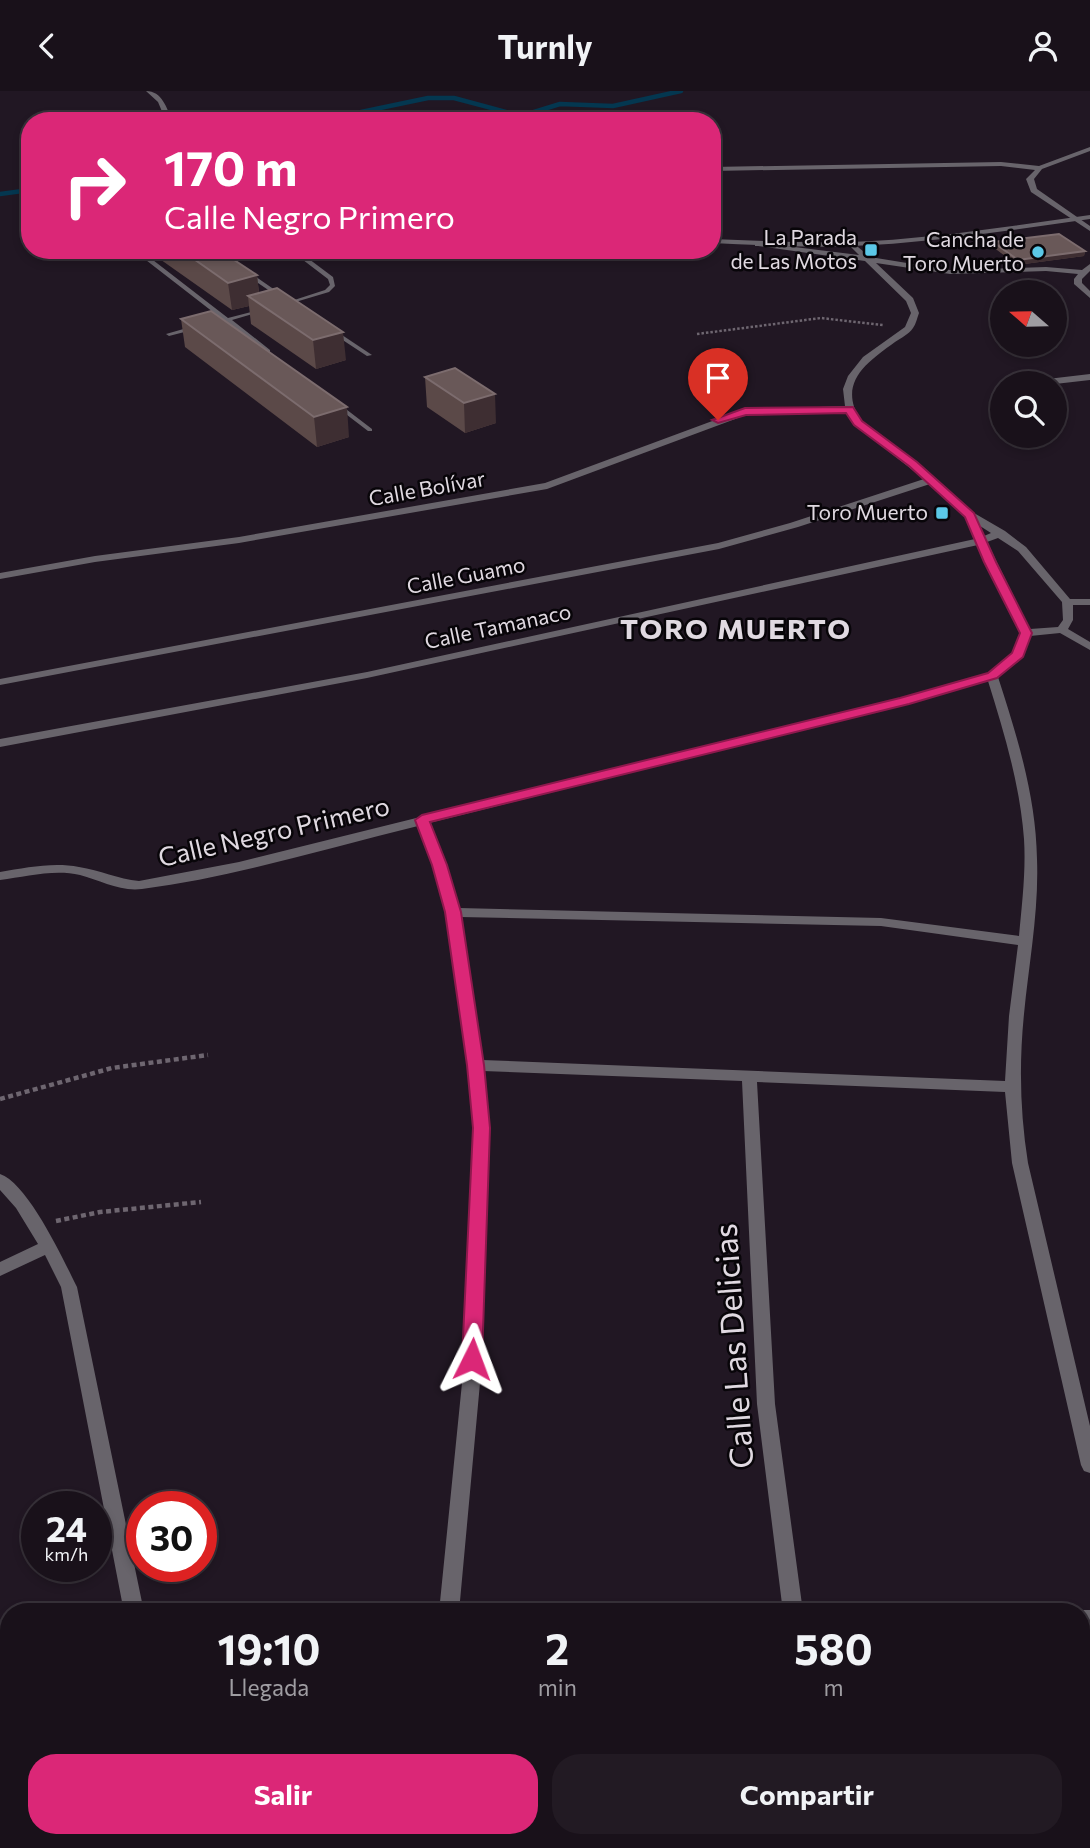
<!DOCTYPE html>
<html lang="es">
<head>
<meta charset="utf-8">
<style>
	body { margin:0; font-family:Commissioner,sans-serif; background:#221a23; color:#f1f3f6; height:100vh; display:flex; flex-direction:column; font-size:26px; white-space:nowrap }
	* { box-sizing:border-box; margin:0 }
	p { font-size:23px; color:#9f9da2 }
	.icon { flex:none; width:38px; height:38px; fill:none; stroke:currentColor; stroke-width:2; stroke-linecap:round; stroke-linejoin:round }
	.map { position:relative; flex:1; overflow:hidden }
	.details { position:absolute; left:0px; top:1512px; width:1090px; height:245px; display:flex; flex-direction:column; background:#19111a; border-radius:28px 28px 0 0; box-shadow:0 4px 10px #0003,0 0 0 2px #373139 }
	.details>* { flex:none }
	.guide { position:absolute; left:21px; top:21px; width:700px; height:147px; border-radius:28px; box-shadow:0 4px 10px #0003,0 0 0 2px #373139; background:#db2777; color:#fff; overflow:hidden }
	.needle { width:46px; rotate:290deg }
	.buttons { position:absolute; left:990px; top:189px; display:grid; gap:14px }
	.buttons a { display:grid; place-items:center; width:77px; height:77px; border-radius:50%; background:#19111a; box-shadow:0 4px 10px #0003,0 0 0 2px #373139; font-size:35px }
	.speed { position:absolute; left:21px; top:1400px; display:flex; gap:14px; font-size:35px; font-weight:700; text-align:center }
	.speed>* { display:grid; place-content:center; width:91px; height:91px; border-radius:50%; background:#19111a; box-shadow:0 4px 10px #0003,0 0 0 2px #373139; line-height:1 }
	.speed small { font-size:18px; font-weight:400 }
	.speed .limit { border:10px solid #d22; background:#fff; color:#111 }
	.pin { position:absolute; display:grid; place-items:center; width:60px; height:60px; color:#fff; margin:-72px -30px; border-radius:50% 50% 50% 0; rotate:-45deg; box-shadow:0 0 7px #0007 }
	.pin .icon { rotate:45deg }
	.me { position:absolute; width:77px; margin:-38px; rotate:3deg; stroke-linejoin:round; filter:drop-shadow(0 0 5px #0008) }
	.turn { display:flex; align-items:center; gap:24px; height:147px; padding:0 28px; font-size:32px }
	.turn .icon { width:91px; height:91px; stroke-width:2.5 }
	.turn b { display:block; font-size:49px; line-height:60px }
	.eta { display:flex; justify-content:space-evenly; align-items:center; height:119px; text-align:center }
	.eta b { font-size:42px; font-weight:700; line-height:49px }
	.cta { display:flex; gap:14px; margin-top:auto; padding:14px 28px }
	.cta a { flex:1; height:80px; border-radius:28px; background:#db2777; color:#fff; font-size:28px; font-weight:700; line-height:80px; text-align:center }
	.cta a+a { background:#221a23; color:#f1f3f6 }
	header { display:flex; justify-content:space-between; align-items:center; height:91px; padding:0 28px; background:#19111a; font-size:32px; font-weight:700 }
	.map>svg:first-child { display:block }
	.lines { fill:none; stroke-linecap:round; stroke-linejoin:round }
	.stream { stroke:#043750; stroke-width:4.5 }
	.path-far2 { stroke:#6e6670; stroke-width:2.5; stroke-dasharray:2.5 2; stroke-linecap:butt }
	.path-far1 { stroke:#6e6670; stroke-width:4.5; stroke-dasharray:5 3.5; stroke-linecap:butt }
	.path { stroke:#6e6670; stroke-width:6; stroke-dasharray:7 4.5; stroke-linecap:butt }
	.service { fill:#68646b; fill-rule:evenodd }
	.minor { fill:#68646b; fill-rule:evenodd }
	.tertiary { fill:#68646b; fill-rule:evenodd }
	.wall { fill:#5b4948 }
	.shaded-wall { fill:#3e2e32 }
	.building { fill:#695858; stroke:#7c6c6e; stroke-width:2 }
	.route { fill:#db2777; stroke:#8e194d; stroke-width:2 }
	.poi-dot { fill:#5bc8e7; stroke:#080509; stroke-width:2.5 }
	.labels { text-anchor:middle; stroke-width:5; stroke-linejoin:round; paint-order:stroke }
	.far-poi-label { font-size:21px; fill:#e0d9e1; stroke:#080509; text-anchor:end }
	.far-street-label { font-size:21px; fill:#e0d9e1; stroke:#080509 }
	.street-label { font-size:26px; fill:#e0d9e1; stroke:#080509 }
	.far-district-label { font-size:28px; font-weight:bold; letter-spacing:2px; fill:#e0d9e1; stroke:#080509 }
	.near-street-label { font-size:32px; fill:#e0d9e1; stroke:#080509 }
</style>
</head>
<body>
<header><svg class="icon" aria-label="back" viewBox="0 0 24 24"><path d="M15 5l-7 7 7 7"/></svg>Turnly<svg class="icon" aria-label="person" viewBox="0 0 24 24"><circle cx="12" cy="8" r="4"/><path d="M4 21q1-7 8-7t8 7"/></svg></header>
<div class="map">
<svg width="1090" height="1757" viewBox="0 0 1090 1757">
	<rect width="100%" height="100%" fill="#211723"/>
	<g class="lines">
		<path class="stream" d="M 318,30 L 428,7 L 454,7 L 521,25 L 560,13 L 613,15 L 681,0
			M 0,103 L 30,99"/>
		<path class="path-far2" d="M 697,243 L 821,227 L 883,234"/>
		<path class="path-far1" d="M 0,1008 L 112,977 L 208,964
			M 56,1130 L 100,1121 L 201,1111"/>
		<path class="path" d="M 0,1592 L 9,1590"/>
		<path class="service" d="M 133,159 L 140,159 L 228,227 L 263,218 L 263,220 L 232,229 L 270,259 L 270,261 L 266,261 L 226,231 L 221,231 L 220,230 L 222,228 Z
			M 290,159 L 297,159 L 333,186 L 335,195 L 329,201 L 282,215 L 282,213 L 325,199 L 330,194 L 328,188 Z
			M 245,181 L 249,181 L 285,206 L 280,207 L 245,183 Z
			M 194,235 L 196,236 L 196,238 L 169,245 L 166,243 Z
			M 332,240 L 336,240 L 372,264 L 367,265 L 332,242 Z
			M 334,312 L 338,312 L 372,338 L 372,340 L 368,340 L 334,314 Z"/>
		<path class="minor" d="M 1090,56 L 1090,60 L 1042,78 L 1034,88 L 1037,98 L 1090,135 L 1090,140 L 1031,101 L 1026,88 L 1035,79 L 1001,75 L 712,80 L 712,76 L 1001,71 L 1039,75 Z
			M 755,151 L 859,164 L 848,153 L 852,151 L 870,166 L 950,179 L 1046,176 L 1082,179 L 1090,173 L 1090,180 L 1082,188 L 1082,192 L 1090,200 L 1090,207 L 1074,193 L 1074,188 L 1078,183 L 1046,180 L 950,183 L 876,172 L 913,207 L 919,222 C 917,227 916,233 913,237 C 909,243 901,247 895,251 C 866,272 837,292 861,330 L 916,371 L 974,422 L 1005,440 L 1026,456 L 1070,508 L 1090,508 L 1090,514 L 1073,514 L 1073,529 L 1068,538 L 1090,551 L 1090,559 L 1060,542 L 1030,545 L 1022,566 L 998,586 C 1017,645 1036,705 1037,768 C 1039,820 1029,872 1024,923 C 1019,973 1020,1022 1028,1072 L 1090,1335 L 1090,1382 L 1084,1380 L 1081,1374 L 1012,1072 L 1005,1001 L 757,991 L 775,1313 L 803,1521 L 783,1521 L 757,1313 L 742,990 L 483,980 L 489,1037 L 480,1292 L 459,1521 L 439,1521 L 462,1292 L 473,1037 L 468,974 L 446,821 L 433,773 L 418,735 C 327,757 235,786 142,798 C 120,801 100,789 80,784 C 53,778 26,786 0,789 L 0,781 C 26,777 52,771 79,776 C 100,779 118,788 139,790 L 239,771 L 900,607 L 988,583 L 1013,562 L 1020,542 L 978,454 L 367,587 L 0,656 L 0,648 L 367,581 L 975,448 L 966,425 L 930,393 L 798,436 L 719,458 L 0,594 L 0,588 L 718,452 L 790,432 L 924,388 L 855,334 L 846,321 L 746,324 L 547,398 L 239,452 L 95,471 L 0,488 L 0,482 L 95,465 L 239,446 L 545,392 L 742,319 L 845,315 L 843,298 L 848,285 L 863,266 L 905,236 L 911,222 L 906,210 L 865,170 L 758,155 L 755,155 ZM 980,435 L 991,442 L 984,445 ZM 998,447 L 1018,460 L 1062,511 L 1063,529 L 1058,536 L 1030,538 L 987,451 ZM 988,590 C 1004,641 1020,694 1024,748 C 1026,780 1022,812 1019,845 L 881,827 L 459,817 L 447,773 L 429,732 L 908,612 ZM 460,826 L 881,835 L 1018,854 L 1009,925 L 1005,990 L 482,969 Z
			M 1090,283 L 1090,289 L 1055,293 L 1035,292 L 1039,289 Z
			M 0,1083 C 28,1092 64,1170 77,1196 L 144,1521 L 124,1521 L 61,1196 L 45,1164 L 0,1185 L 0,1171 L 38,1153 L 16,1117 L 0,1099 Z
			M 1082,1519 L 1090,1519 L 1090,1537 L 1082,1537 L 1082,1521 L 1077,1521 Z
			M 155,1748 L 177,1748 L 176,1757 L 154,1757 Z
			M 811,1748 L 833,1748 L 834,1757 L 812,1757 Z"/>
		<path class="tertiary" d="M 146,0 C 162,0 167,17 172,30 L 166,30 L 158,11 Z
			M 1090,124 L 1090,128 C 1011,139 931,152 851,155 C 805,157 758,154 712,152 L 712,148 C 758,150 805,152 851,151 C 931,148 1011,135 1090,124 Z"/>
	</g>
	<path class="wall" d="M 993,151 L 1085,160 L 1084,165 L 1017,174 L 993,156 Z
		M 147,159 L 219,159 L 257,184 L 259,202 L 346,269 L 316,278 L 251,233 L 249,215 L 232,219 Z
		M 181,228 L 349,346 L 317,356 L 185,256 Z
		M 425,286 L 496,332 L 465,342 L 427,316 Z"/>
	<path class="shaded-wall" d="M 1085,160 L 1084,165 L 1017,174 L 1018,169 Z
		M 257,184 L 260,212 L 248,205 L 249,215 L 232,219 L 228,192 Z
		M 343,241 L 346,269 L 316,278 L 313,249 Z
		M 495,303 L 496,332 L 465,342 L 464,312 Z
		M 347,316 L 349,346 L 317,356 L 314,326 Z"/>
	<path class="building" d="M 1059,143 L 1085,160 L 1018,169 L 993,151 Z
		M 181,159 L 219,159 L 257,184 L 228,192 Z
		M 277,197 L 343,241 L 313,249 L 248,205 Z
		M 211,220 L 347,316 L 314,326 L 181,228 Z
		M 455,277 L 495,303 L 464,312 L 425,286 Z"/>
	<path class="route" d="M 853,316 L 862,330 L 917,371 L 974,422 L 996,471 L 1032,542 L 1023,566 L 997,587 L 909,613 L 430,731 L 447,774 L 461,821 L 484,974 L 490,1037 L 482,1268 L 479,1274 L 472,1277 L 465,1274 L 462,1268 L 473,1037 L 467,974 L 445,821 L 432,774 L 415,729 L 422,724 L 900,607 L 988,582 L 1012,562 L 1020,542 L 984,471 L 965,426 L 909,375 L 854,334 L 846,322 L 746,324 L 718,332 L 712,329 L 745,317 Z"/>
	<g class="poi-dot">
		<rect x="864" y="152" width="14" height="14" rx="3.5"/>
		<circle cx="1038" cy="161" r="7"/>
		<rect x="935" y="415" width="14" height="14" rx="3.5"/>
	</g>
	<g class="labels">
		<g class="far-poi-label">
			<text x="857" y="154">La Parada<tspan x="857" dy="24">de Las Motos</tspan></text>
			<text x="1024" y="156">Cancha de<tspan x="1024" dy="24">Toro Muerto</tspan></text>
			<text x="928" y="429">Toro Muerto</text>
		</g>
		<g class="far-street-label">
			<text transform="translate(427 398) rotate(-10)" y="7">Calle Bolívar</text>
			<text transform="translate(466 485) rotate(-11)" y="7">Calle Guamo</text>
			<text transform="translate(498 536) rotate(-12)" y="7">Calle Tamanaco</text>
		</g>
		<g class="street-label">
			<text transform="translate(274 741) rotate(-13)" y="9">Calle Negro Primero</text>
		</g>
		<g class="far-district-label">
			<text x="736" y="548">TORO MUERTO</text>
		</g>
		<g class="near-street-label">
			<text transform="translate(734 1255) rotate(-94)" y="11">Calle Las Delicias</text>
		</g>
	</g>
</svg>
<div class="buttons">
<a><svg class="needle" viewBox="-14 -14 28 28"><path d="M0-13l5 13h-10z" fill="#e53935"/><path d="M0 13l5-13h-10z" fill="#9f9da2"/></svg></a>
<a><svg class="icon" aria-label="search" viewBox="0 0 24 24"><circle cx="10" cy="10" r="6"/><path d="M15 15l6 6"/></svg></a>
</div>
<div class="speed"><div>24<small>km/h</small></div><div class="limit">30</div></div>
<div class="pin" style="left:718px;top:329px;background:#d93025"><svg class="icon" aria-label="arrive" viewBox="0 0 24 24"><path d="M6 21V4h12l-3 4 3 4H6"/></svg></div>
<svg class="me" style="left:472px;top:1268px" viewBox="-20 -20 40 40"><path d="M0-17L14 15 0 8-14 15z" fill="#db2777" stroke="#fff" stroke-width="4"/></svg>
<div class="guide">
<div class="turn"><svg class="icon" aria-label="right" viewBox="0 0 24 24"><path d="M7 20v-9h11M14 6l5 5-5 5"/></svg><div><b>170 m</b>Calle Negro Primero</div></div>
</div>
<section class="details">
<div class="eta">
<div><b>19:10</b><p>Llegada</p></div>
<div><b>2</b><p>min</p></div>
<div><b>580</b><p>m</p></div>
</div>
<div class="cta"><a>Salir</a><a>Compartir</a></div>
</section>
</div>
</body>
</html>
